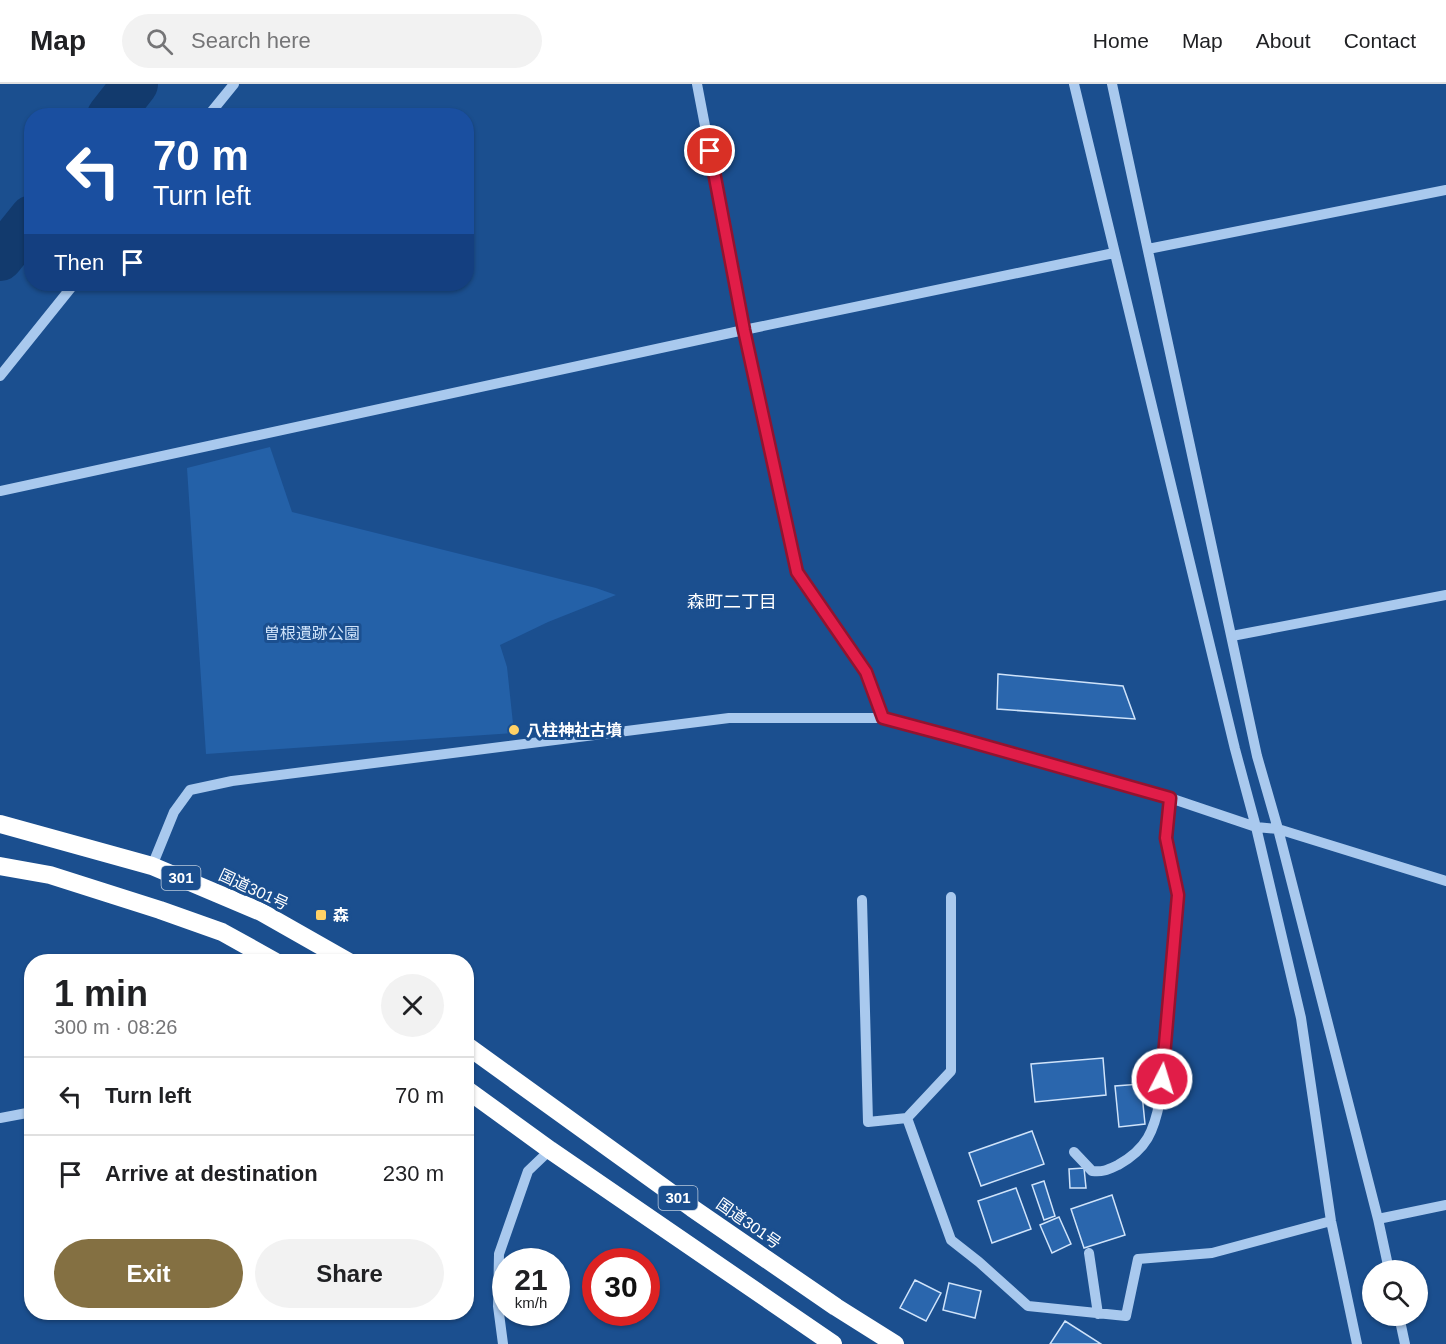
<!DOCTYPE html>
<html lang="en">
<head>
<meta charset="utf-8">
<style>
	body { margin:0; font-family:Arial,"Noto Sans JP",sans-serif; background:#f2f2f2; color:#202124; height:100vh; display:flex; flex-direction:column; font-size:22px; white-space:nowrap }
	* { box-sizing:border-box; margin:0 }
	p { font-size:20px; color:#757577 }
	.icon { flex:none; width:33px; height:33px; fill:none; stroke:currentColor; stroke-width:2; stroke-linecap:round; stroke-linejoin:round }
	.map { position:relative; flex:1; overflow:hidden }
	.side { position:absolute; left:24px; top:870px; width:450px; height:366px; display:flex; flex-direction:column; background:#fff; border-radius:24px; box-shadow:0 2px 4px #0004 }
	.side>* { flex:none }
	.hud { position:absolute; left:24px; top:24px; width:450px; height:183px; border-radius:24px; box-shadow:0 2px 4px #0004; background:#1a4fa0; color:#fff; overflow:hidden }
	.buttons { position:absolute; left:1362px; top:1176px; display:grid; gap:12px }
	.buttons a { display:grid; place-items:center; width:66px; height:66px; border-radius:50%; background:#fff; box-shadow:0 2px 4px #0004; font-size:30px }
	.speed { position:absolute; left:492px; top:1164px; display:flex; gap:12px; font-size:30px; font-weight:700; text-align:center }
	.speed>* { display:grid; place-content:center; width:78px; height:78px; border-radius:50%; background:#fff; box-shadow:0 2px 4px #0004; line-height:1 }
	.speed small { font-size:15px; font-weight:400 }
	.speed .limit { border:9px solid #d22; background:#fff; color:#111 }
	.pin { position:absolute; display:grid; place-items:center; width:51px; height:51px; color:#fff; margin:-26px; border:3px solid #fff; border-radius:50%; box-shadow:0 2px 6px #0007 }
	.me { position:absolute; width:66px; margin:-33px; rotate:5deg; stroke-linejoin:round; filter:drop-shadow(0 0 4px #0008) }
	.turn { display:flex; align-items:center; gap:21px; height:126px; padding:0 30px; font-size:27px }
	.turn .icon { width:78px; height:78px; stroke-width:2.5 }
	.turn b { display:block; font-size:42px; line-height:51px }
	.then { display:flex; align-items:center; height:57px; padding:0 30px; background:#0003; gap:12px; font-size:22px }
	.round { display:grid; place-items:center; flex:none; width:63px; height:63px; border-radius:32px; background:#f2f2f2 }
	.overview { display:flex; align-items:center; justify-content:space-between; height:102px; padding:0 30px }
	h1 { font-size:36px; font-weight:600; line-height:45px }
	.button { display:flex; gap:12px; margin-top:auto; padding:12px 30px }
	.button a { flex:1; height:69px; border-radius:36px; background:#847042; color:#fff; font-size:24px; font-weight:600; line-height:69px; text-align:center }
	.button a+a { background:#f2f2f2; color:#202124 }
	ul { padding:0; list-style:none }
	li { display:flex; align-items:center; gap:18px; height:78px; padding:0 30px; border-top:2px solid #e0e0e0 }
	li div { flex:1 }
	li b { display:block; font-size:22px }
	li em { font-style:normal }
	header { display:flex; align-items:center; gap:36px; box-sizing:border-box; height:84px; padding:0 30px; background:#fff; border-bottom:2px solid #e0e0e0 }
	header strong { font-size:28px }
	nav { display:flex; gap:33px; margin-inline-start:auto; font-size:21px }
	.search { width:420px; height:54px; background:#f2f2f2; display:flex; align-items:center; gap:15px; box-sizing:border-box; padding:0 21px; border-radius:33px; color:#757577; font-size:22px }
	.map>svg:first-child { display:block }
	.green { fill:#2461a8 }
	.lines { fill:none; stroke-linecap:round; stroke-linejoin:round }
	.river { stroke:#123a6d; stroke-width:46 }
	.building { fill:#2a66ad; stroke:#cfe3fa; stroke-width:1.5 }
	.minor { stroke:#a9c9ee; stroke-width:10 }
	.highway { stroke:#fff; stroke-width:18 }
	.route-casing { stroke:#92132f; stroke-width:15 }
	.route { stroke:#e11d48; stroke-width:10 }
	.poi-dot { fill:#ffd166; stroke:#1b4f8f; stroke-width:2 }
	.labels { text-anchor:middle; stroke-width:6; stroke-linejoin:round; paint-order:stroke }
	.shield { fill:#1b4f8f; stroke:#bbcadd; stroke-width:1.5 }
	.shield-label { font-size:15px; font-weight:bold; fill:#fff }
	.park-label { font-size:16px; fill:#cfe3fa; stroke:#1b4f8f }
	.poi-label { font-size:16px; font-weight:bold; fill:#fff; stroke:#1b4f8f; text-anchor:start }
	.street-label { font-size:16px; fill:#fff; stroke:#1b4f8f }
	.neighbourhood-label { font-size:18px; fill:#fff; stroke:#1b4f8f }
</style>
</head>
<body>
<header>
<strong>Map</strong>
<div class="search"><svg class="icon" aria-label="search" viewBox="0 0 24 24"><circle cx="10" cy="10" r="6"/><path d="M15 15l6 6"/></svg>Search here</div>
<nav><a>Home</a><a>Map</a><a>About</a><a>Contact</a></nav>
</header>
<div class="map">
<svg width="1446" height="1260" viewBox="0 0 1446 1260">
	<rect width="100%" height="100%" fill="#1b4f8f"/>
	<path class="green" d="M 270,363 L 292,428 L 596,504 L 616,511 L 548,538 L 500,561 L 507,583 L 514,649 L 206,670 L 187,384 Z"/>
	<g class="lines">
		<path class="river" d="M 110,32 L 135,0
			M 0,174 L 32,134"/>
	</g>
	<path class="building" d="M 998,590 L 1123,602 L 1135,635 L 997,625 Z
		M 1103,974 L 1106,1011 L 1035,1018 L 1031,980 Z
		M 1141,1000 L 1145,1040 L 1119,1043 L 1115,1002 Z
		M 1032,1047 L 1044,1080 L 981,1102 L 969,1069 Z
		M 1084,1084 L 1086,1104 L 1070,1104 L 1069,1085 Z
		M 1044,1097 L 1055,1132 L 1044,1136 L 1032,1101 Z
		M 1016,1104 L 1031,1145 L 992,1159 L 978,1117 Z
		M 1112,1111 L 1125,1151 L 1084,1164 L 1071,1125 Z
		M 1059,1133 L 1071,1160 L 1052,1169 L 1040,1141 Z
		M 915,1196 L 941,1209 L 926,1237 L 900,1224 Z
		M 949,1199 L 981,1207 L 975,1234 L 943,1226 Z
		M 1065,1237 L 1101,1260 L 1050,1260 Z"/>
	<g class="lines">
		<path class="minor" d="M 697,0 L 744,246 L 797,488 L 866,588 L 883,634
			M 1074,0 L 1235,665 L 1256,743 L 1301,934 L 1331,1137 L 1357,1260
			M 1112,0 L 1257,672 L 1278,745 L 1378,1135 L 1389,1186
			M 208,32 L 234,0
			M 1148,165 L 1446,106
			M 0,292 L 74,200
			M 0,407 L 744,246 L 1114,169
			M 1232,552 L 1446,511
			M 152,782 L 174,728 L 190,706 L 232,697 L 729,634 L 883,634 L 954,653 L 1170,714 L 1256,743 L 1278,745 L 1446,797
			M 951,813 L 951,987 L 907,1034 L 951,1156 L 979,1178 L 1028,1222 L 1126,1232 L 1138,1175 L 1212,1169 L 1331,1137
			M 862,816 L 868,1038 L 907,1034
			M 0,1034 L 32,1028
			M 1074,1068 L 1092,1087 C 1104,1088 1107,1086 1118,1081 C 1147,1065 1154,1047 1160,1016 L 1178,811 L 1166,755 L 1170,714
			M 1378,1135 L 1446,1121
			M 1089,1169 L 1098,1230
			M 1399,1232 L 1405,1260
			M 503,1260 L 498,1222 L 499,1170 L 528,1087 L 550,1066"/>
		<path class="highway" d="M 0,740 L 152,782 L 261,828 L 349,878
			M 0,782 L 50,791 L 160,826 L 222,848 L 276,878
			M 466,961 L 692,1124 L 836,1223 L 895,1260
			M 466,1005 L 550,1066 L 833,1260"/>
	</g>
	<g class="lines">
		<g class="route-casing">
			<path id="route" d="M 710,67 L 744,246 L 797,488 L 866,588 L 883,634 L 954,653 L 1170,714 L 1166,754 L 1178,811 L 1162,995"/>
		</g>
		<use href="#route" class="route"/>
	</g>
	<g class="poi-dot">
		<circle cx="514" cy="646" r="6"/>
		<rect x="315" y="825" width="12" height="12" rx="3"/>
	</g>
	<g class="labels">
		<g class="shield">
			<rect x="161.5" y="782" width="39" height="24" rx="4.5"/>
			<rect x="658.5" y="1102" width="39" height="24" rx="4.5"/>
		</g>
		<g class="shield-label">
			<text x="181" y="799">301</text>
			<text x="678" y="1119">301</text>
		</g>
		<g class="park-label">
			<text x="312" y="555">曽根遺跡公園</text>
		</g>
		<g class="poi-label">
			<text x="526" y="652">八柱神社古墳</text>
			<text x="333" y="837">森</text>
		</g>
		<g class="street-label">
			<text transform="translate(254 805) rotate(25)" y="6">国道301号</text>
			<text transform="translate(749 1139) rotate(35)" y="6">国道301号</text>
		</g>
		<g class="neighbourhood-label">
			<text x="732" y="524">森町二丁目</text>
		</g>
	</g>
</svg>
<div class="buttons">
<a><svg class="icon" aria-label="search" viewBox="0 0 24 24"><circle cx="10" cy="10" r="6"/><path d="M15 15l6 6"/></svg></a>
</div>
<div class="speed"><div>21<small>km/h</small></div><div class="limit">30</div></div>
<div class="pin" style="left:710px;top:67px;background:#d93025"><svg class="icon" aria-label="arrive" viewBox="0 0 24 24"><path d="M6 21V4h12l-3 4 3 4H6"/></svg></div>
<svg class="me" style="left:1162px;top:995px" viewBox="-20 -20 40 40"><circle r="17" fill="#e11d48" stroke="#fff" stroke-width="3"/><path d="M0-11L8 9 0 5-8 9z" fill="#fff"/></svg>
<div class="hud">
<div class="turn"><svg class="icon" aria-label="left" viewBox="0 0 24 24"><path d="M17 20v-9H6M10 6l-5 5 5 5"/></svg><div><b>70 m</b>Turn left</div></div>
<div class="then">Then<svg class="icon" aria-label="arrive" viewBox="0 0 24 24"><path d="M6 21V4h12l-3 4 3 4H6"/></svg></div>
</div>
<section class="side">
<div class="overview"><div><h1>1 min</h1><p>300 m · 08:26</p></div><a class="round"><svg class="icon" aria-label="close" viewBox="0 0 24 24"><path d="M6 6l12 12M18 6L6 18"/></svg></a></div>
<ul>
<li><svg class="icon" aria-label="left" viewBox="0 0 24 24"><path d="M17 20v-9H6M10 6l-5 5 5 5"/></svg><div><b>Turn left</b></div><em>70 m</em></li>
<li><svg class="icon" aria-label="arrive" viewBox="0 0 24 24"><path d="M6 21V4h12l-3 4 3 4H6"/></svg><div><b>Arrive at destination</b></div><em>230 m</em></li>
</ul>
<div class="button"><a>Exit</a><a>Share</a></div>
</section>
</div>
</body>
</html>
